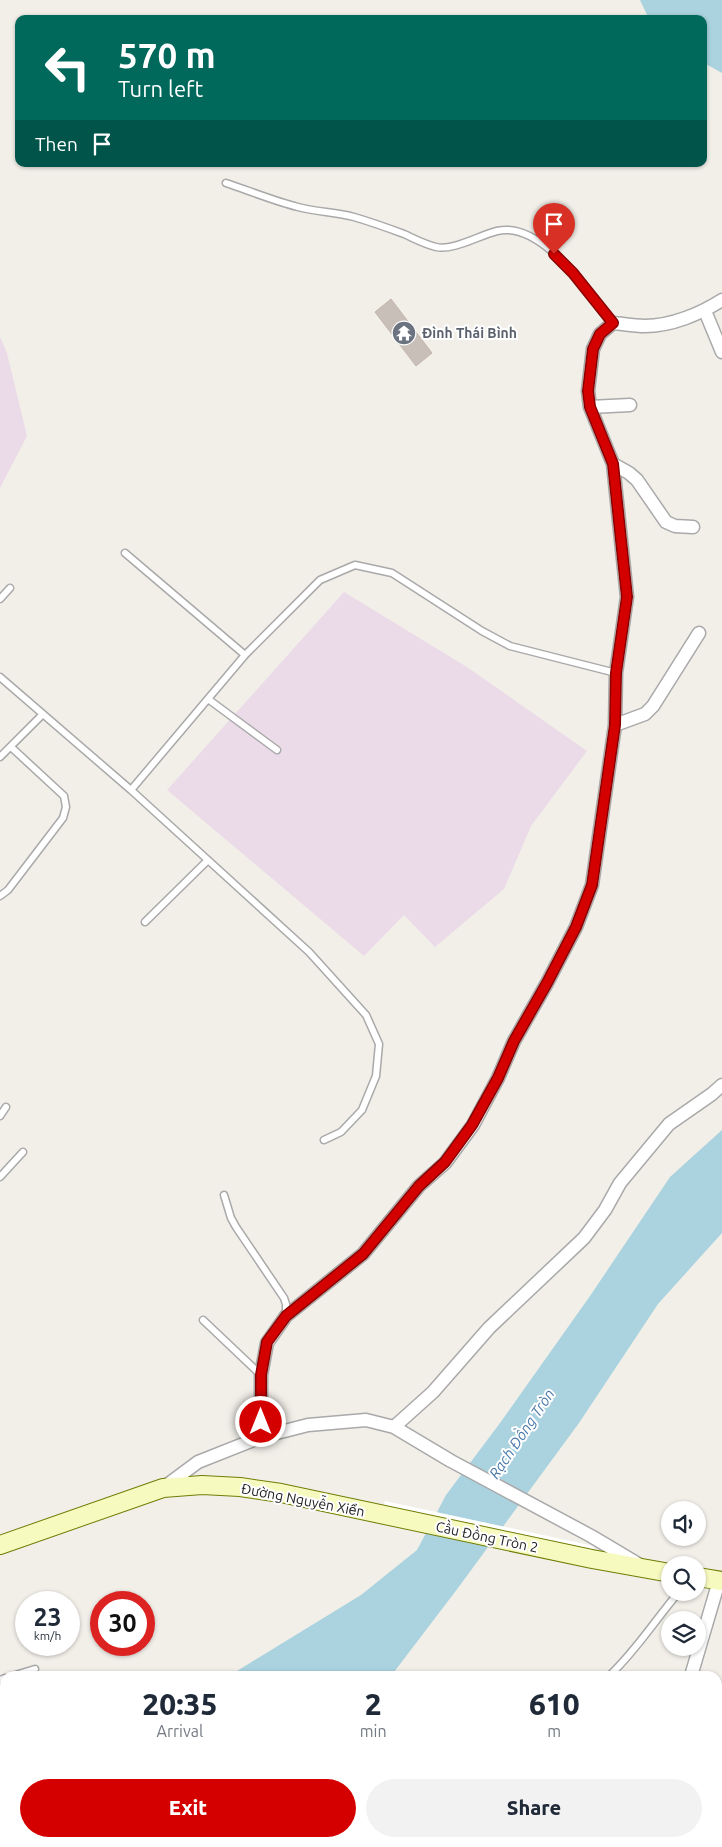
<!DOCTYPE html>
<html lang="en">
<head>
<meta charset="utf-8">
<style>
	body { margin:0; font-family:Ubuntu,sans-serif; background:#f2f2f3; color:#1f2937; height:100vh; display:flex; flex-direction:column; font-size:19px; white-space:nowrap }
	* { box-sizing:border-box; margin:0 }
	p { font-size:16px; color:#747a83 }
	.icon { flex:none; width:28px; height:28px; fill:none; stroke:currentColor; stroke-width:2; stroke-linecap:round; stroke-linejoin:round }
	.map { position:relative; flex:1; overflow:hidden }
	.side { position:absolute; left:0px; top:1671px; width:722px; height:176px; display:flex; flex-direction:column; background:#fff; border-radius:15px 15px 0 0; box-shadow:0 1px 4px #0004 }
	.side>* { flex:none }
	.hud { position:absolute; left:15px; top:15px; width:692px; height:152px; border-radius:10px; box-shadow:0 1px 4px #0004; background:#00695c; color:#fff; overflow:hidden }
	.tools { position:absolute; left:661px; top:1501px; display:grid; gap:10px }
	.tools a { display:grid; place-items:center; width:45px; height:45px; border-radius:50%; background:#fff; box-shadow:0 1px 4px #0004; font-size:25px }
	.speed { position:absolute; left:15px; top:1591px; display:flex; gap:10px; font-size:25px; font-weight:700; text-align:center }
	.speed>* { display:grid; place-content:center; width:65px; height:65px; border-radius:50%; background:#fff; box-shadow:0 1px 4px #0004; line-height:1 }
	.speed small { font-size:12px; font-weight:400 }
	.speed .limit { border:8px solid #d22; background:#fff; color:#111 }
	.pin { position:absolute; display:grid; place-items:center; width:42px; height:42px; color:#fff; margin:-51px -21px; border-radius:50% 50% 50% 0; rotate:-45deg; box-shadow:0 0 5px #0007 }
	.pin .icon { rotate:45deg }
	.me { position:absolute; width:55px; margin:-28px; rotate:0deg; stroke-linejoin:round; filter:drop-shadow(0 0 4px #0008) }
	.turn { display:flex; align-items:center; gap:18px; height:105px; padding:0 20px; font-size:22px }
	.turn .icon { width:65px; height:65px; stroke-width:2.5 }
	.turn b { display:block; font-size:35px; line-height:42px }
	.then { display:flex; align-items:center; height:48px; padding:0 20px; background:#0003; gap:10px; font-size:19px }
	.eta { display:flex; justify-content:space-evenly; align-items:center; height:85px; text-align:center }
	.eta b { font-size:30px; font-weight:800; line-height:35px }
	.primary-button { display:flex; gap:10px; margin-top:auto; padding:10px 20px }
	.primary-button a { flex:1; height:58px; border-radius:30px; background:#d40000; color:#fff; font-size:20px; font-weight:800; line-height:58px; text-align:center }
	.primary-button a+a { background:#f2f2f3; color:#1f2937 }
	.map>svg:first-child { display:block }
	.industrial { fill:#ebdbe8 }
	.water { fill:#aad3df }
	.pier { fill:#fff }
	.building { fill:#c7bfb8; stroke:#c4b6ab }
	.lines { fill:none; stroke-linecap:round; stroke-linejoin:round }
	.lane-casing { stroke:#a9a9a9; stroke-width:9 }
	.street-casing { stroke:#a9a9a9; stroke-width:15 }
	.secondary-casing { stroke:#707d05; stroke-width:20 }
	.lane { stroke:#fff; stroke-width:6 }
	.street { stroke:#fff; stroke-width:12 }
	.secondary { stroke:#f7fabf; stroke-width:18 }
	.route-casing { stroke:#8a0000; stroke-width:12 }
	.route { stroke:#d40000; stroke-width:9 }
	.labels { text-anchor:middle; stroke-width:4; stroke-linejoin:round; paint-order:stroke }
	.worship-label { font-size:14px; font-weight:bold; fill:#5b616d; stroke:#fff; text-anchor:start }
	.street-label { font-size:14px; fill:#222; stroke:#fff }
	.water-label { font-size:15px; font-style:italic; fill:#4a7aab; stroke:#fff }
</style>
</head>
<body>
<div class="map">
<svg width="722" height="1847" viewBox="0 0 722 1847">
	<rect width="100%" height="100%" fill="#f2efe9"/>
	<path class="industrial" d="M 0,337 L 7,353 L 27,436 L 0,488 Z
		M 344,592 L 467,667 L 587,751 L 531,826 L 504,889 L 435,947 L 404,915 L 364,956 L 167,790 Z"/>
	<path class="water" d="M 640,0 L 722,0 L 722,73 L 704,63 L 704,19 L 649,19 Z
		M 722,1130 L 722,1233 L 658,1304 L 579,1423 L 458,1588 L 391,1676 L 232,1676 L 237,1671 L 361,1595 L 417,1550 L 446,1495 L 500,1423 L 590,1296 L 670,1177 Z
		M 55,1842 L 164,1842 L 164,1843 L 158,1847 L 49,1847 Z"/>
	<path class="pier" d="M 385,1501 L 594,1546 L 590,1568 L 380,1522 Z"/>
	<path class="building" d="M 391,299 L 432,353 L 416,366 L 375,312 Z"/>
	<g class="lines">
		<g class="lane-casing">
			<path id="lane" d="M 226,183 C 250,191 274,201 298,207 C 316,212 336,212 354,217 C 371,222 388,228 404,234 C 415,239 424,244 436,247 C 453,251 480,235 497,231 C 542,220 589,293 613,323
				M 125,553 L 245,655
				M 0,599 L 10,588
				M 0,677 L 131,790 L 309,952 L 366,1015 L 379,1044 L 376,1076 L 362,1110 L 341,1132 L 324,1140
				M 208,699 L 277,750
				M 0,757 L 43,714
				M 131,790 L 245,655 L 320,580 L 355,565 L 392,573 L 482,631 L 510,646 L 616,673
				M 0,896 L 8,890 L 63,818 L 66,807 L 64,796 L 11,747
				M 145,922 L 208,860
				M 0,1116 L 6,1107
				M 0,1177 L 23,1152
				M 224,1195 L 231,1218 L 236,1227 L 284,1298 L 286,1304 L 286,1316
				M 203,1320 L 261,1375
				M 12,1676 L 35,1669
				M 609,1676 C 636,1651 655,1620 679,1592
				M 0,1680 L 5,1678"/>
		</g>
		<g class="street-casing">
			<path id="street" d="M 705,311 L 722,352
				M 590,407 L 630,405
				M 613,464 L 629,473 L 637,480 L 666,522 L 675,526 L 693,527
				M 615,725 L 645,714 L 653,706 L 699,633
				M 394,1427 L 433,1392 L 489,1328 L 584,1238 L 605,1210 L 620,1183 L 669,1124 L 712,1094 L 722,1085
				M 261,1437 L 261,1375 L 267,1343 L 286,1316 L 363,1254 L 419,1186 L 445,1163 L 473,1125 L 498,1078 L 514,1041 L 547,983 L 576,927 L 592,885 L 615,725 L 616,673 L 627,597 L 613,464 L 590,407 L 588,391 L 593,349 L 600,334 L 613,323 C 624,324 634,326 645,326 C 671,326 700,314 722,300
				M 163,1488 L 198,1462 L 261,1437 L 308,1425 L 366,1420 L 394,1427 L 451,1461 L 591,1536 L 638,1564
				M 691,1676 L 719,1581
				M 641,1847 L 643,1842"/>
		</g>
		<g class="secondary-casing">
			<path id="secondary" d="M 0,1545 L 163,1488 L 202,1485 L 240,1487 L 281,1493 L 592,1559 L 670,1573
				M 698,1577 L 722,1581"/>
		</g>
		<use href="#lane" class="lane"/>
		<use href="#street" class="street"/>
		<use href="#secondary" class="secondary"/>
	</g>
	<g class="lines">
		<g class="route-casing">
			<path id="route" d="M 261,1422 L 261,1375 L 267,1342 L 286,1316 L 363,1254 L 419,1186 L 445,1162 L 472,1125 L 498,1078 L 514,1041 L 547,983 L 576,927 L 592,885 L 615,725 L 616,673 L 627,597 L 613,464 L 590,407 L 588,391 L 593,349 L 600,334 L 613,323 L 573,273 L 554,254"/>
		</g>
		<use href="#route" class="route"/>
	</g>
	<defs>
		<g id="temple-disc" transform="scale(1.25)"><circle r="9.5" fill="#6b7280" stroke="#fff"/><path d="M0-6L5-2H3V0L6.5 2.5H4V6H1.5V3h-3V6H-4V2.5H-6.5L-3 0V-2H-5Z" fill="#fff"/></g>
	</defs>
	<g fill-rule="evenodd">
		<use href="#temple-disc" x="404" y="333"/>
	</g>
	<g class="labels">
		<g class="worship-label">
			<text x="422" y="338">Đình Thái Bình</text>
		</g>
		<g class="street-label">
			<text transform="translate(303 1500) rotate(11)" y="5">Đường Nguyễn Xiển</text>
			<text transform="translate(487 1537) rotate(12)" y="5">Cầu Đồng Tròn 2</text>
		</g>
		<g class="water-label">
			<text transform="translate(522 1434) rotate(-56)" y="5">Rạch Đồng Tròn</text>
		</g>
	</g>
</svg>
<div class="tools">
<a><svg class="icon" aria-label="sound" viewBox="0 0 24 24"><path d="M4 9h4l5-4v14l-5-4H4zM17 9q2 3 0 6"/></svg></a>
<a><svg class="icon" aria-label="search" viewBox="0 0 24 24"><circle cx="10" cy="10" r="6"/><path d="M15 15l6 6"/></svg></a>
<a><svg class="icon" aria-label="layers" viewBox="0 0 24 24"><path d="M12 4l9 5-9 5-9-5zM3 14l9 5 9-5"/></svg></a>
</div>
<div class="speed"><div>23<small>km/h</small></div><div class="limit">30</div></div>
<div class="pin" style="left:554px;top:254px;background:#d93025"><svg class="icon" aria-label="arrive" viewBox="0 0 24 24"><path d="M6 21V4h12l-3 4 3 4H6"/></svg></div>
<svg class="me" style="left:261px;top:1422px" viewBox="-20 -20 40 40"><circle r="17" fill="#d40000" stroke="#fff" stroke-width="3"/><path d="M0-11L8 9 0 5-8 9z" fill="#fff"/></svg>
<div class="hud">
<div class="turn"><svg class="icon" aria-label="left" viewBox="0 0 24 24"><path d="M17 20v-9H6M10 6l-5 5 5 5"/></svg><div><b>570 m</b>Turn left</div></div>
<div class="then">Then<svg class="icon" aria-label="arrive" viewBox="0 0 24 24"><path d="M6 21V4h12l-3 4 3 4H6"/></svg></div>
</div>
<section class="side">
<div class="eta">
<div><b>20:35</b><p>Arrival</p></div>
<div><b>2</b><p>min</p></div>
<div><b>610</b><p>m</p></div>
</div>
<div class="primary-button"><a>Exit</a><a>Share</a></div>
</section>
</div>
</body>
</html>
